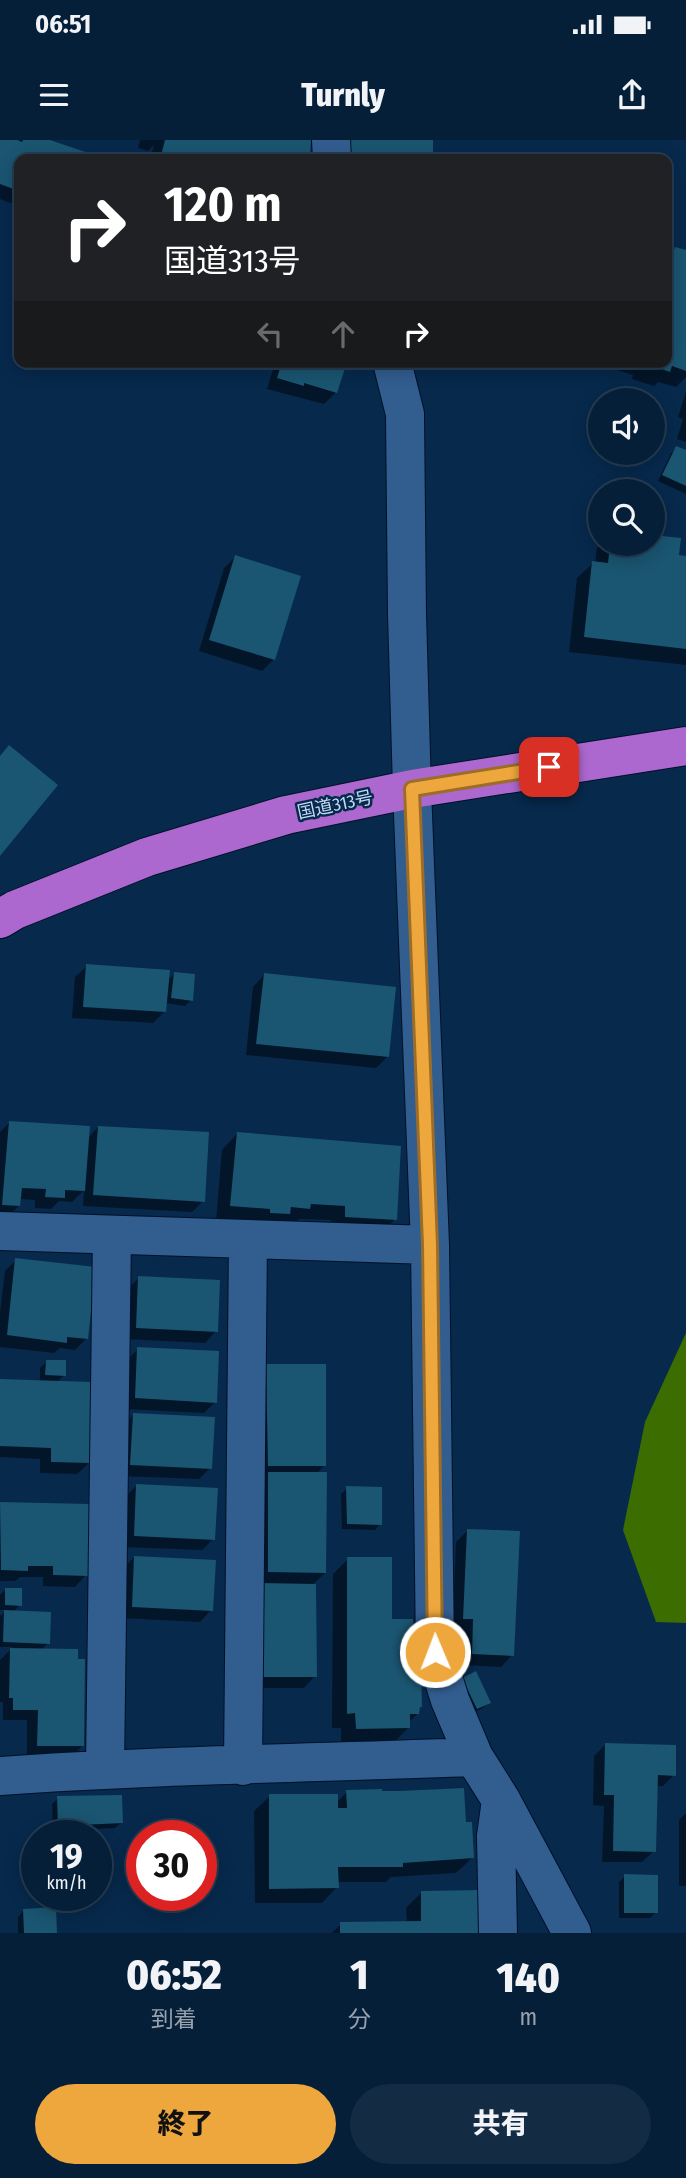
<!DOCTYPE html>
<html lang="ja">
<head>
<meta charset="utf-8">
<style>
	body { margin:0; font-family:"Fira Sans Condensed","Noto Sans JP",sans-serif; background:#132c44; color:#f1f3f6; height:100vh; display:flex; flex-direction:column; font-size:26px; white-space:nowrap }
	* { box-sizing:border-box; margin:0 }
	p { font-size:23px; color:#97a2ae }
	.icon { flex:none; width:38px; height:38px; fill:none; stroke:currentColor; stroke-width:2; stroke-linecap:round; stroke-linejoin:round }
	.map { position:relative; height:1793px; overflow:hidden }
	.drawer { display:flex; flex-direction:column; background:#051f39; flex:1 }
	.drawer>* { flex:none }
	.top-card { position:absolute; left:14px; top:14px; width:658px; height:214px; border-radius:14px; box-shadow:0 4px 18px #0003,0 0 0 2px #263d53; background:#202124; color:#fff; overflow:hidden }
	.fabs { position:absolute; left:588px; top:248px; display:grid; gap:14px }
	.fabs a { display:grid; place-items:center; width:77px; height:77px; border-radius:50%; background:#051f39; box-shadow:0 4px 18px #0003,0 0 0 2px #263d53; font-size:35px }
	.speed { position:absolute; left:21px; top:1680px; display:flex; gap:14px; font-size:35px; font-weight:700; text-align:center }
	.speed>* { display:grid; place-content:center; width:91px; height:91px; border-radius:50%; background:#051f39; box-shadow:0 4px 18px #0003,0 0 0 2px #263d53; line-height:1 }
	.speed small { font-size:18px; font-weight:400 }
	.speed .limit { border:10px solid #d22; background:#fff; color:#111 }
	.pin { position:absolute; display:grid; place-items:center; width:60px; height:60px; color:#fff; margin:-30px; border-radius:14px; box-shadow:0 4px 10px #0006 }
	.me { position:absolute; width:77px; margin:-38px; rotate:359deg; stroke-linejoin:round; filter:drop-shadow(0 0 5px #0008) }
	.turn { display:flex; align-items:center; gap:24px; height:147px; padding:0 35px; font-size:32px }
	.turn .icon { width:91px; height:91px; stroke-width:2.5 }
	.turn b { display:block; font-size:49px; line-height:60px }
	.lanes { display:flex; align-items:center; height:66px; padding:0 35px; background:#0003; justify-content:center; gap:35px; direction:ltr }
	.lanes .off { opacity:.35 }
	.eta { display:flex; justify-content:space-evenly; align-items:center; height:119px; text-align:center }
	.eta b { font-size:42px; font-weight:800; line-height:49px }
	.primary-button { display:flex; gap:14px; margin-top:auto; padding:14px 35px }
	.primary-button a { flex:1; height:80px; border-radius:42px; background:#eea73d; color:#111; font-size:28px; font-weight:800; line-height:80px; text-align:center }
	.primary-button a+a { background:#132c44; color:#f1f3f6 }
	.status { display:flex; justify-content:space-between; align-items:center; height:49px; padding:0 35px; background:#051f39; direction:ltr }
	.status svg { height:19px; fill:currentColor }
	header { display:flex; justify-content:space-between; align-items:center; height:91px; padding:0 35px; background:#051f39; font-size:32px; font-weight:800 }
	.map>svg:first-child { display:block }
	.forest { fill:#3c6d01 }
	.shadow { fill:#0007 }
	.building { fill:#1a5571 }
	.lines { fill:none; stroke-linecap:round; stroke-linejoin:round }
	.street-casing { stroke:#001129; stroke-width:40 }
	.highway-casing { stroke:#001129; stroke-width:40 }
	.street { stroke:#325d8f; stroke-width:38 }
	.highway { stroke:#ad68d0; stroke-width:38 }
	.route-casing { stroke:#9b6d28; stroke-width:18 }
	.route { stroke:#eea73d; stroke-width:12 }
	.labels { text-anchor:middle; stroke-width:5; stroke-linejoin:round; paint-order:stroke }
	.street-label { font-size:18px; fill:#c2daf7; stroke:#07294c }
</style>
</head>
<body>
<div class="status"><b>06:51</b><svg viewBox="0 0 49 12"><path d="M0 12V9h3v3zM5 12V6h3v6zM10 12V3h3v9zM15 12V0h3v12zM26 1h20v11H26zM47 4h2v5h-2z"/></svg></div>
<header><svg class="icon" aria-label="menu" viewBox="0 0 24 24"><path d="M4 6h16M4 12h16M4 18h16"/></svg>Turnly<svg class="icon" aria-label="share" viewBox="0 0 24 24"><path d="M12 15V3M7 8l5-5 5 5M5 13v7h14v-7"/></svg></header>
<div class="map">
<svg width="686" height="1793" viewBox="0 0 686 1793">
	<rect width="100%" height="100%" fill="#07294c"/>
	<path class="forest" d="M 686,1193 L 686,1483 L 656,1482 L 623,1390 L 645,1282 Z"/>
	<path class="shadow" d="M 0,0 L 12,0 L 18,2 L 20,0 L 45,0 L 102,19 L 19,19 L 19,66 L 0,59 Z
		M 140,0 L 309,0 L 308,19 L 150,19 L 154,5 L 148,11 L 138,8 Z
		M 676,109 L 686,112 L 686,237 L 676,247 L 658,242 L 654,246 L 632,239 L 633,235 L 591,222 L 667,222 L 667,113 L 670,114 Z
		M 275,222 L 345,222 L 336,252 L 324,264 L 267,249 Z
		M 541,222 L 590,222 L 582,230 L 563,224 L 557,230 L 540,225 Z
		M 686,252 L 686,302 L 677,299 L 683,279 L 678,277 Z
		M 677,308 L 686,312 L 686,354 L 658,341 L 671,313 Z
		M 653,396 L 679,399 L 677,417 L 686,418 L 686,525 L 569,512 L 577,438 L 593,423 L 595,423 L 597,407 L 600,404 L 653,404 Z
		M 235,417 L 274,519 L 262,531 L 199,511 L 224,428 Z
		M 87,826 L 167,841 L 174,834 L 191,860 L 185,866 L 165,863 L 165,871 L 153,883 L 72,878 L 75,837 Z
		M 264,835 L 388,916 L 376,928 L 246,915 L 253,847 Z
		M 9,983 L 87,999 L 98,987 L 203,1061 L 192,1072 L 83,1066 L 84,1050 L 72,1062 L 59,1061 L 51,1069 L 35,1068 L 35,1060 L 19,1059 L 19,1066 L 7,1077 L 0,1077 L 0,992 Z
		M 237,994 L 395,1079 L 380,1094 L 330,1092 L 331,1080 L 299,1079 L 293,1084 L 216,1081 L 222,1010 Z
		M 16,1120 L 87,1198 L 75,1210 L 60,1208 L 54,1213 L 0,1207 L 0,1173 L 5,1131 Z
		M 139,1138 L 216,1191 L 205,1203 L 125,1199 L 127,1149 Z
		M 138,1209 L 215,1262 L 204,1273 L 125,1269 L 127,1220 Z
		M 46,1222 L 64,1235 L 57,1242 L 89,1323 L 77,1334 L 40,1333 L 40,1319 L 0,1317 L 0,1241 L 40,1242 L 40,1228 Z
		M 267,1225 L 324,1326 L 316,1334 L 325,1433 L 312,1445 L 315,1536 L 304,1548 L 249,1548 L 257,1345 L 266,1337 L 257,1336 L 256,1237 Z
		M 133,1275 L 210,1328 L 199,1339 L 120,1336 L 122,1286 Z
		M 136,1346 L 213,1399 L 202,1410 L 123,1407 L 125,1357 Z
		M 347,1348 L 380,1384 L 375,1390 L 342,1389 L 341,1354 Z
		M 0,1363 L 88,1365 L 86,1435 L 75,1447 L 43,1446 L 43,1437 L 20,1437 L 15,1441 L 0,1441 Z
		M 467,1391 L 512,1515 L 501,1527 L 461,1525 L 463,1490 L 452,1490 L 456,1402 Z
		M 134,1417 L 211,1470 L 200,1482 L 121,1478 L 123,1429 Z
		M 348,1419 L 390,1481 L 412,1521 L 418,1573 L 408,1583 L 408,1588 L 393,1603 L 341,1604 L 341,1588 L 332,1588 L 333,1434 Z
		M 6,1449 L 20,1465 L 13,1472 L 48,1503 L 41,1510 L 82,1606 L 71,1617 L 27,1617 L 27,1580 L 3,1580 L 3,1562 L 0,1562 L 0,1520 L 13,1507 L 0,1507 L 0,1476 L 6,1470 L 0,1470 L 0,1455 Z
		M 463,1539 L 489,1563 L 483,1568 L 471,1574 Z
		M 606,1604 L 674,1635 L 663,1646 L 656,1646 L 654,1711 L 642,1722 L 602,1722 L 604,1666 L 593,1665 L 594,1616 Z
		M 347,1652 L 464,1684 L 472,1718 L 456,1733 L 391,1737 L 386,1742 L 337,1742 L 337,1747 L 322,1763 L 255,1763 L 254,1671 L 270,1656 L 336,1663 Z
		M 58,1658 L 121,1683 L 115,1688 L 53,1691 L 52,1664 Z
		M 686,1673 L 686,1746 L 679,1746 L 679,1680 Z
		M 625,1736 L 656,1772 L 650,1778 L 619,1778 L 619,1742 Z
		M 422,1752 L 482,1793 L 332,1793 L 341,1784 L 407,1783 L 406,1768 Z
		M 23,1771 L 56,1793 L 18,1793 L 18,1777 Z"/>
	<path class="building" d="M 0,0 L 17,0 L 22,2 L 23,0 L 50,0 L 106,19 L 19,19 L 19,51 L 0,44 Z
		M 165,0 L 311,0 L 310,19 L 160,19 Z
		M 349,0 L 433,0 L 433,19 L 349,19 Z
		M 675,107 L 686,110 L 686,231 L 672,226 L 670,232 L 644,223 L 667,222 L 667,111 L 673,114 Z
		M 282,222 L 347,222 L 337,253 L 304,243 L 304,246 L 277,238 Z
		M 676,306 L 686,310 L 686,346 L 662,335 Z
		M 653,395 L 681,398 L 679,415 L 686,416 L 686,509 L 584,497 L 592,421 L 608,423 L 610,404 L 653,404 Z
		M 235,415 L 301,436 L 275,520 L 209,500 Z
		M 9,605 L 58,645 L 0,716 L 0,616 Z
		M 86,824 L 170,830 L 166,872 L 83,867 Z
		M 174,832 L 195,834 L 193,861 L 171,858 Z
		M 264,833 L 396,847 L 389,917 L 256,904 Z
		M 9,981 L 90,986 L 85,1051 L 65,1050 L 65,1058 L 45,1057 L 46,1049 L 22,1048 L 20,1066 L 2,1065 Z
		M 98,986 L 209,992 L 205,1062 L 93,1055 Z
		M 237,992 L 401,1006 L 397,1080 L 345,1077 L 345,1066 L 311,1064 L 310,1069 L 291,1067 L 290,1074 L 270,1073 L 270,1069 L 230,1066 Z
		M 15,1118 L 96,1127 L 88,1199 L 67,1197 L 67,1203 L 7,1195 Z
		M 138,1136 L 220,1140 L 218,1192 L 136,1188 Z
		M 137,1207 L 219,1211 L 217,1263 L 135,1258 Z
		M 46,1220 L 66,1220 L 66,1236 L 45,1235 Z
		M 266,1224 L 326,1224 L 326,1326 L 268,1326 Z
		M 0,1239 L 93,1242 L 90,1323 L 51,1322 L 51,1308 L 0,1306 Z
		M 133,1273 L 215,1277 L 212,1329 L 130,1325 Z
		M 268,1332 L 327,1332 L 326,1433 L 268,1432 Z
		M 136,1344 L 218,1348 L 215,1400 L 134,1396 Z
		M 346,1346 L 382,1347 L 382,1385 L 347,1384 Z
		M 0,1362 L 90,1364 L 88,1436 L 53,1435 L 53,1426 L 28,1426 L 28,1431 L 1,1430 Z
		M 467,1389 L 520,1391 L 514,1516 L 472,1514 L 473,1479 L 463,1479 Z
		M 134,1416 L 216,1420 L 213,1471 L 132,1467 Z
		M 347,1417 L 392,1417 L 392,1479 L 413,1479 L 414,1520 L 421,1520 L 422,1567 L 420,1567 L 419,1574 L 410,1574 L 410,1588 L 356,1589 L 355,1573 L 347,1574 Z
		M 259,1443 L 316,1444 L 317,1537 L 260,1537 Z
		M 5,1448 L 22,1448 L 22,1466 L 5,1465 Z
		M 4,1470 L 51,1472 L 50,1504 L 3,1502 Z
		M 10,1508 L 78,1509 L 78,1519 L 85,1519 L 84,1606 L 37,1606 L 38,1570 L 13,1570 L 13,1558 L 9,1558 Z
		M 476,1531 L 491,1563 L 477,1569 L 462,1538 Z
		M 605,1603 L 676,1605 L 676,1636 L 658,1635 L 656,1712 L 613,1711 L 614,1655 L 604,1655 Z
		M 464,1648 L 466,1682 L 472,1682 L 474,1718 L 403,1723 L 403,1727 L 338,1727 L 339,1748 L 269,1749 L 269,1654 L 338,1654 L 338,1668 L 347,1668 L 346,1650 L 382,1649 L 382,1651 L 399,1651 Z
		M 122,1655 L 123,1683 L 58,1686 L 57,1656 Z
		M 624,1734 L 658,1735 L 658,1773 L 624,1773 Z
		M 482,1750 L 484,1793 L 340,1793 L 340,1782 L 421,1781 L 421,1751 Z
		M 56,1767 L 57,1793 L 24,1793 L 23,1769 Z"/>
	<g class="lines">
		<g class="street-casing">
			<path id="street" d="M 331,0 L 332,19
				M 392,222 L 405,274 L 407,474 L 412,649 L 430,1105 L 435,1512 L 450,1560 L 474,1617 L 501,1660 L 496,1696 L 498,1793
				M 0,1091 L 430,1105
				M 243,1626 L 248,1099
				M 105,1629 L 112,1095
				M 0,1636 C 158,1625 316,1623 474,1617
				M 501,1660 L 572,1793"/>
		</g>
		<g class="highway-casing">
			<path id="highway" d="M 0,779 L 15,770 L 147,717 L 286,675 L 412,649 L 686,606"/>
		</g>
		<use href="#street" class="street"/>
		<use href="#highway" class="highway"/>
	</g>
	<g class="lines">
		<g class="route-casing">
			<path id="route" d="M 435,1512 L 430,1105 L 412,649 L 549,627"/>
		</g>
		<use href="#route" class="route"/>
	</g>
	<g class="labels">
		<g class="street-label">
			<text transform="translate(335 665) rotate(-12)" y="6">国道313号</text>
		</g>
	</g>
</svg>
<div class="fabs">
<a><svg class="icon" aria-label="sound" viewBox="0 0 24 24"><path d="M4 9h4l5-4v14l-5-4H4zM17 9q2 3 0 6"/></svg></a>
<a><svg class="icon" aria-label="search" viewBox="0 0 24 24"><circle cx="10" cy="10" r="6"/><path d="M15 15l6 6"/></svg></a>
</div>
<div class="speed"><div>19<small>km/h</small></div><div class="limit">30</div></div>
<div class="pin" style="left:549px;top:627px;background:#d93025"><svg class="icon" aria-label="arrive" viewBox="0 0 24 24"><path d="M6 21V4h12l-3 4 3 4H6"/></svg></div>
<svg class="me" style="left:435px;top:1512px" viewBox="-20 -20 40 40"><circle r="17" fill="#eea73d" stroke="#fff" stroke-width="3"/><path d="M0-11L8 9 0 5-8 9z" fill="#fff"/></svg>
<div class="top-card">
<div class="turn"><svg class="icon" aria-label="right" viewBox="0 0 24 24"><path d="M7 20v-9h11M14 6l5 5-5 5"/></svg><div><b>120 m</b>国道313号</div></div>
<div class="lanes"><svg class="icon off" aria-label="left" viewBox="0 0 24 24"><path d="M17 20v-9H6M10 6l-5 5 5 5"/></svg><svg class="icon off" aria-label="ahead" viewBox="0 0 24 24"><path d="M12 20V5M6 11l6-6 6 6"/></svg><svg class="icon" aria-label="right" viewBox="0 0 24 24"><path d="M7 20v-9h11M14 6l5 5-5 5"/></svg></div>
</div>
</div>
<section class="drawer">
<div class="eta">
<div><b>06:52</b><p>到着</p></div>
<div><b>1</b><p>分</p></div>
<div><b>140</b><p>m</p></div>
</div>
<div class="primary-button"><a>終了</a><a>共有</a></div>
</section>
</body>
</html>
